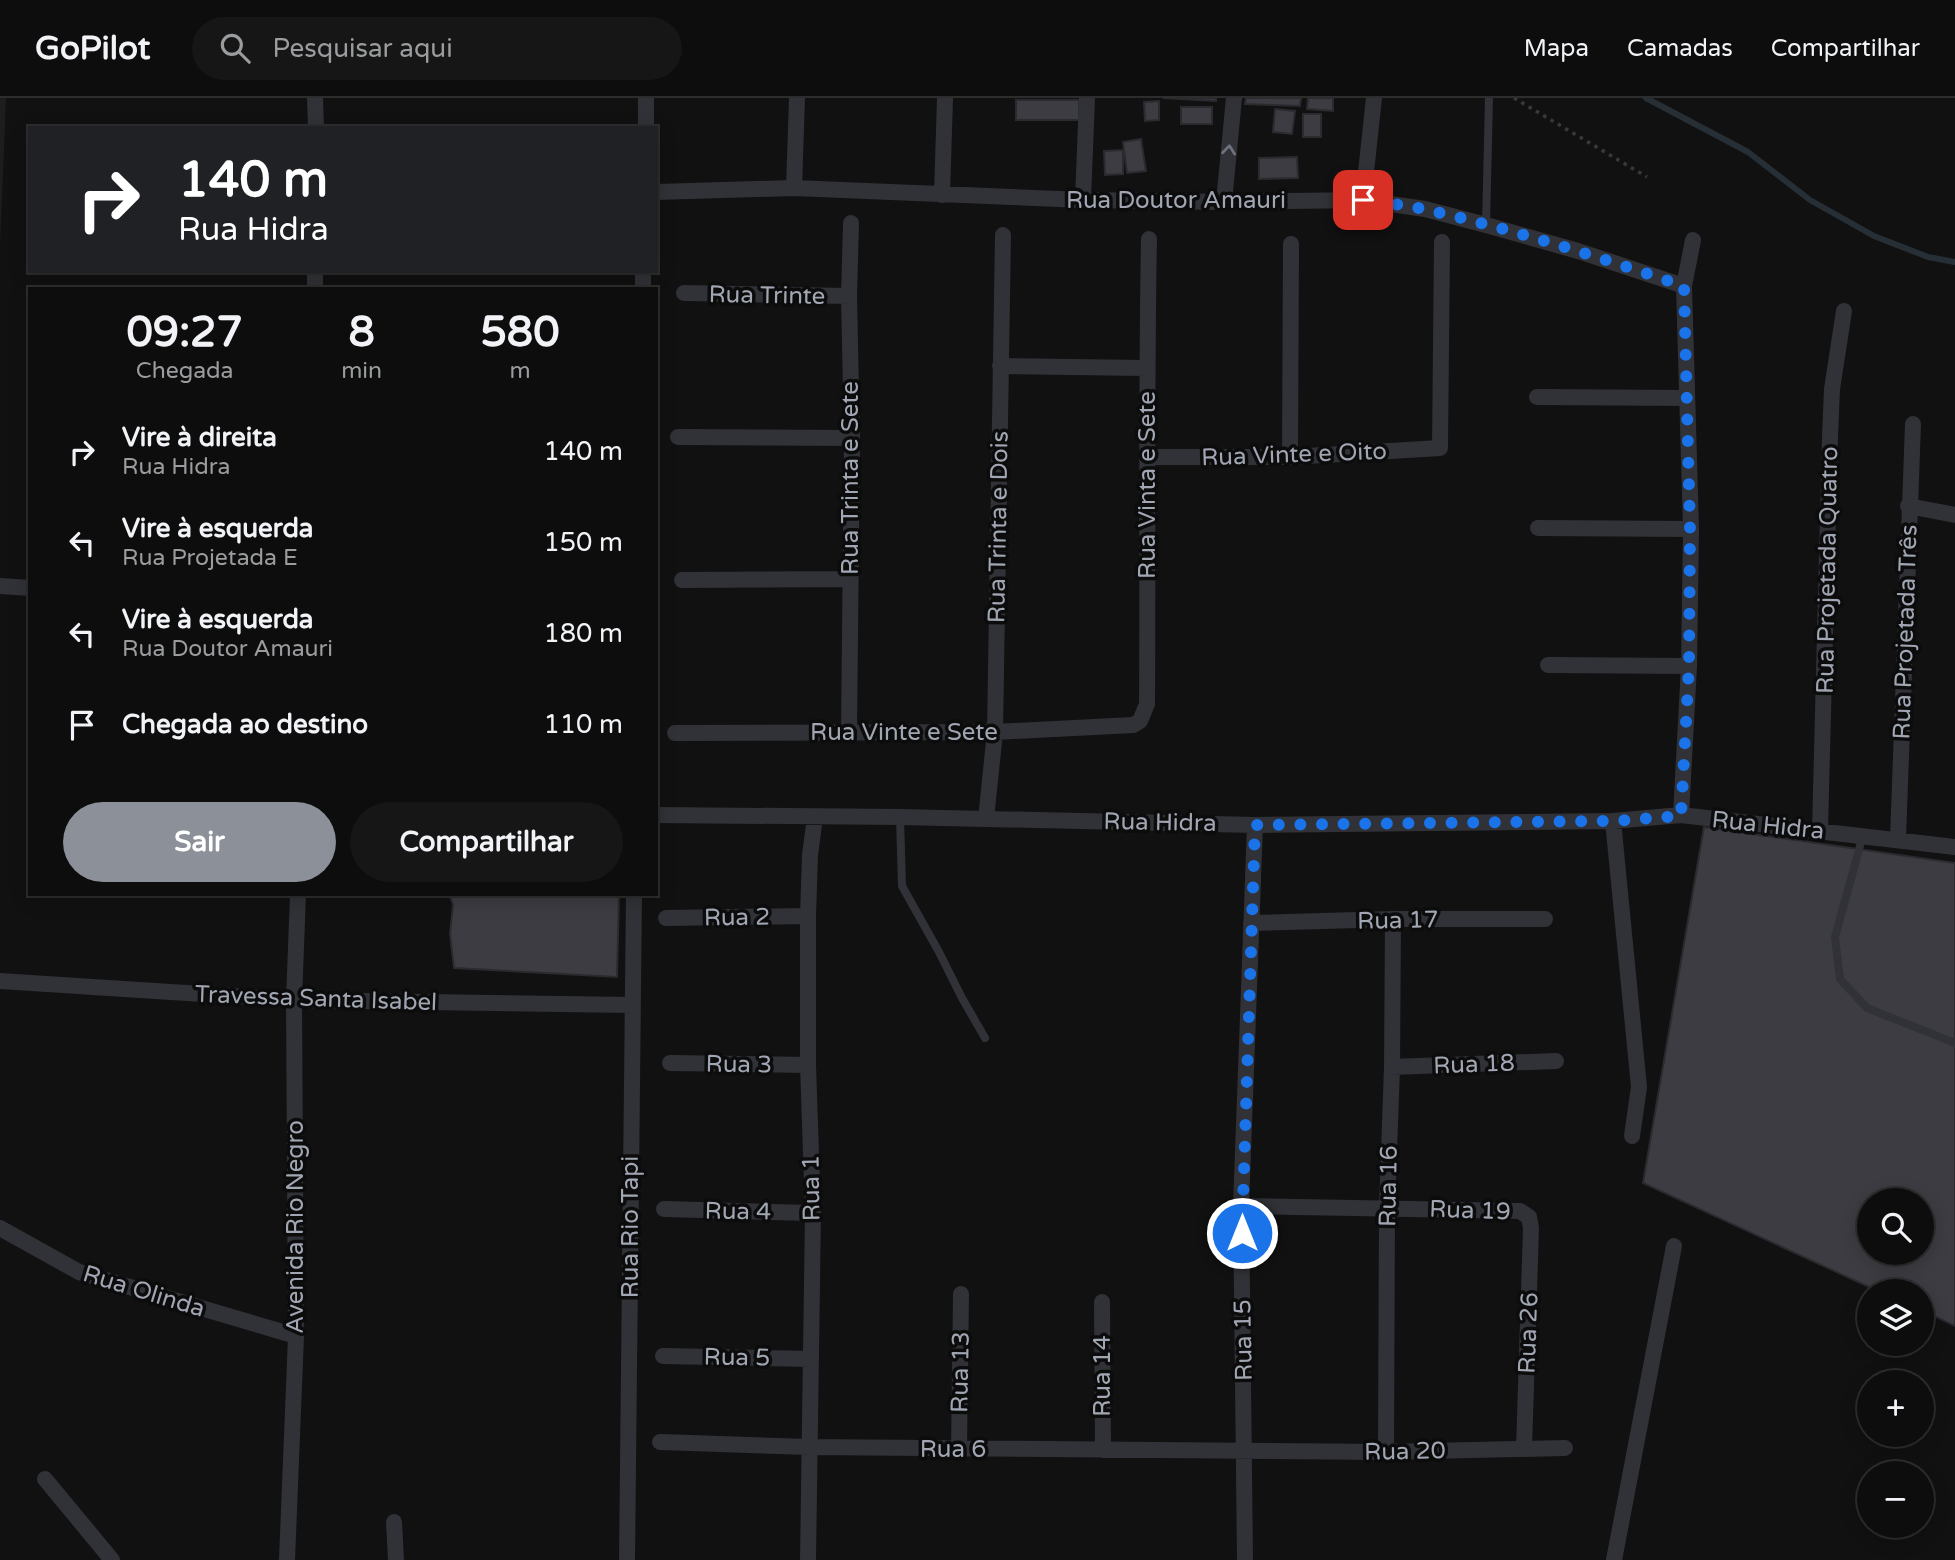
<!DOCTYPE html>
<html lang="pt">
<head>
<meta charset="utf-8">
<style>
	body { margin:0; font-family:"Varela Round",sans-serif; background:#161617; color:#f1f3f6; height:100vh; display:flex; flex-direction:column; font-size:26px; white-space:nowrap }
	* { box-sizing:border-box; margin:0 }
	p { font-size:23px; color:#9a9c9e }
	.icon { flex:none; width:38px; height:38px; fill:none; stroke:currentColor; stroke-width:2; stroke-linecap:round; stroke-linejoin:round }
	.map { position:relative; flex:1; overflow:hidden }
	.details { position:absolute; left:28px; top:189px; width:630px; height:609px; display:flex; flex-direction:column; background:#0d0d0e; border-radius:0px; box-shadow:0 4px 18px #0003,0 0 0 2px #2d2d2e }
	.details>* { flex:none }
	.top-card { position:absolute; left:28px; top:28px; width:630px; height:147px; border-radius:0px; box-shadow:0 4px 18px #0003,0 0 0 2px #2d2d2e; background:#202124; color:#fff; overflow:hidden }
	.fabs { position:absolute; left:1857px; top:1090px; display:grid; gap:14px }
	.fabs a { display:grid; place-items:center; width:77px; height:77px; border-radius:50%; background:#0d0d0e; box-shadow:0 4px 18px #0003,0 0 0 2px #2d2d2e; font-size:35px }
	.pin { position:absolute; display:grid; place-items:center; width:60px; height:60px; color:#fff; margin:-30px; border-radius:14px; box-shadow:0 4px 10px #0006 }
	.me { position:absolute; width:77px; margin:-38px; rotate:0deg; stroke-linejoin:round; filter:drop-shadow(0 0 5px #0008) }
	.turn { display:flex; align-items:center; gap:24px; height:147px; padding:0 35px; font-size:32px }
	.turn .icon { width:91px; height:91px; stroke-width:2.5 }
	.turn b { display:block; font-size:49px; line-height:60px }
	.eta { display:flex; justify-content:space-evenly; align-items:center; height:119px; text-align:center }
	.eta b { font-size:42px; font-weight:700; line-height:49px }
	.cta { display:flex; gap:14px; margin-top:auto; padding:14px 35px }
	.cta a { flex:1; height:80px; border-radius:42px; background:#8c9099; color:#fff; font-size:28px; font-weight:700; line-height:80px; text-align:center }
	.cta a+a { background:#161617; color:#f1f3f6 }
	ul { padding:0; list-style:none }
	li { display:flex; align-items:center; gap:21px; height:91px; padding:0 35px }
	li div { flex:1 }
	li b { display:block; font-size:26px }
	li em { font-style:normal }
	header { display:flex; align-items:center; gap:42px; box-sizing:border-box; height:98px; padding:0 35px; background:#0d0d0e; border-bottom:2px solid #2d2d2e }
	header strong { font-size:33px }
	nav { display:flex; gap:38px; margin-inline-start:auto; font-size:24px }
	.search { width:490px; height:63px; background:#161617; display:flex; align-items:center; gap:18px; box-sizing:border-box; padding:0 24px; border-radius:38px; color:#9a9c9e; font-size:26px }
	.map>svg:first-child { display:block }
	.built { fill:#1d1d1f }
	.lines { fill:none; stroke-linecap:round; stroke-linejoin:round }
	.stream { stroke:#272f36; stroke-width:6 }
	.building { fill:#3c3c42; stroke:#2b2a2e; stroke-width:2; fill-rule:evenodd }
	.path { stroke:#37393e; stroke-width:3.5; stroke-dasharray:3.5 5; stroke-linecap:butt }
	.service { stroke:#313237; stroke-width:8 }
	.minor { stroke:#313237; stroke-width:16 }
	.oneway { stroke:#6f727b }
	.route { stroke:#1a73e8; stroke-width:12; stroke-dasharray:0 21.6 }
	.labels { text-anchor:middle; stroke-width:7; stroke-linejoin:round; paint-order:stroke }
	.street-label { font-size:24px; fill:#a1a6b3; stroke:#0c0c0d }
</style>
</head>
<body>
<header>
<strong>GoPilot</strong>
<div class="search"><svg class="icon" aria-label="search" viewBox="0 0 24 24"><circle cx="10" cy="10" r="6"/><path d="M15 15l6 6"/></svg>Pesquisar aqui</div>
<nav><a>Mapa</a><a>Camadas</a><a>Compartilhar</a></nav>
</header>
<div class="map">
<svg width="1955" height="1462" viewBox="0 0 1955 1462">
	<rect width="100%" height="100%" fill="#111112"/>
	<path class="built" d="M 0,0 L 6,0 L 0,149 Z"/>
	<g class="lines">
		<path class="stream" d="M 1646,0 L 1748,54 L 1810,102 L 1874,138 L 1928,159 L 1955,164"/>
	</g>
	<path class="building" d="M 1163,0 L 1216,0 L 1216,3 Z
		M 1246,0 L 1301,0 L 1300,8 L 1245,6 Z
		M 1308,0 L 1333,0 L 1333,13 L 1307,11 Z
		M 1016,2 L 1079,2 L 1079,22 L 1016,22 Z
		M 1159,3 L 1159,22 L 1145,23 L 1144,4 Z
		M 1181,9 L 1212,9 L 1212,26 L 1181,26 Z
		M 1275,11 L 1295,13 L 1292,36 L 1273,34 Z
		M 1303,16 L 1321,16 L 1321,39 L 1303,39 Z
		M 1141,41 L 1146,73 L 1127,75 L 1123,44 Z
		M 1123,52 L 1123,76 L 1105,77 L 1104,53 Z
		M 1297,59 L 1298,80 L 1259,81 L 1259,60 Z
		M 1704,729 L 1955,765 L 1955,1228 L 1922,1212 L 1922,1194 L 1880,1194 L 1643,1085 ZM 1869,1102 L 1922,1102 L 1922,1155 L 1869,1155 Z
		M 449,796 L 619,796 L 617,879 L 454,870 L 450,836 L 453,807 Z"/>
	<g class="lines">
		<path class="path" d="M 1514,0 L 1647,79"/>
		<path class="service" d="M 1486,127 L 1489,0
			M 900,719 L 902,788 L 939,854 L 962,900 L 985,940
			M 1863,737 L 1835,839 L 1840,881 L 1867,910 L 1955,945"/>
		<path class="minor" d="M 315,0 L 316,30
			M 646,30 L 646,0
			M 794,90 L 797,0
			M 656,94 L 794,90 L 1083,102 L 1224,104 L 1363,102 L 1425,111 L 1486,127 L 1578,153 L 1684,188
			M 942,97 L 945,0
			M 1083,102 L 1087,0
			M 1363,102 L 1374,0
			M 1224,104 L 1234,0
			M 315,191 L 315,173
			M 643,191 L 643,173
			M 684,195 L 849,198
			M 1000,268 L 1146,270
			M 1537,299 L 1687,300
			M 678,339 L 852,340
			M 1148,359 L 1290,359 L 1440,350 L 1442,144
			M 1290,359 L 1291,146
			M 1908,408 L 1955,417
			M 1538,430 L 1691,431
			M 682,482 L 850,481
			M 0,488 L 30,490
			M 1548,567 L 1689,568
			M 675,635 L 995,634 L 1133,627 L 1140,623 L 1147,606 C 1148,451 1146,296 1149,141
			M 849,635 L 852,340 L 849,198 L 851,125
			M 656,717 L 900,719 L 1255,727 L 1613,723 L 1681,717 L 1955,749
			M 1681,717 L 1689,568 L 1691,431 L 1684,188 L 1693,142
			M 986,721 L 995,634 L 1003,137
			M 1613,723 L 1639,989 L 1632,1038
			M 1820,733 L 1830,339 L 1832,291 L 1844,213
			M 1898,741 L 1913,326
			M 666,820 L 808,818
			M 1251,825 L 1393,821 L 1545,821
			M 0,883 L 294,902 L 632,907
			M 670,965 L 808,967
			M 1392,969 L 1556,963
			M 1241,1108 L 1520,1113 L 1529,1119 L 1531,1130 L 1524,1351
			M 664,1111 L 813,1115
			M 0,1130 L 79,1174 L 296,1238
			M 1102,1204 L 1103,1352
			M 663,1258 L 811,1261
			M 660,1344 L 809,1349 L 1386,1354 L 1565,1350
			M 959,1351 L 961,1196
			M 1386,1354 L 1387,1110 L 1392,969 L 1393,821
			M 45,1381 L 112,1462
			M 394,1424 L 396,1462
			M 287,1462 L 296,1238 L 294,902 L 298,796
			M 627,1462 L 634,796
			M 808,1462 L 813,1115 L 808,967 L 808,818 L 810,757 L 815,719
			M 1245,1462 L 1241,1108 L 1255,727
			M 1614,1462 L 1674,1148"/>
	</g>
	<defs><path id="oneway-chevron" d="M-2-3.5L2.5 0L-2 3.5" fill="none" stroke-width="1.6" stroke-linecap="round" stroke-linejoin="round" transform="scale(1.75)"/></defs>
	<use class="oneway" href="#oneway-chevron" transform="translate(1229 52) rotate(-84)"/>
	<g class="lines">
		<path class="route" d="M 1242,1135 L 1255,727 L 1613,723 L 1681,718 L 1689,568 L 1690,431 L 1684,188 C 1600,160 1514,131 1427,112 C 1406,107 1385,105 1363,102"/>
	</g>
	<g class="labels">
		<g class="street-label">
			<text x="1176" y="110">Rua Doutor Amauri</text>
			<text transform="translate(767 197) rotate(1)" y="8">Rua Trinte</text>
			<text transform="translate(1294 356) rotate(-2)" y="8">Rua Vinte e Oito</text>
			<text transform="translate(850 380) rotate(-90)" y="8">Rua Trinta e Sete</text>
			<text transform="translate(1147 387) rotate(-90)" y="8">Rua Vinta e Sete</text>
			<text transform="translate(998 429) rotate(-89)" y="8">Rua Trinta e Dois</text>
			<text transform="translate(1827 472) rotate(-89)" y="8">Rua Projetada Quatro</text>
			<text transform="translate(1905 534) rotate(-88)" y="8">Rua Projetada Três</text>
			<text x="904" y="642">Rua Vinte e Sete</text>
			<text transform="translate(1160 724) rotate(1)" y="8">Rua Hidra</text>
			<text transform="translate(1768 727) rotate(6)" y="8">Rua Hidra</text>
			<text transform="translate(737 819) rotate(-1)" y="8">Rua 2</text>
			<text transform="translate(1398 822) rotate(-1)" y="8">Rua 17</text>
			<text transform="translate(316 900) rotate(2)" y="8">Travessa Santa Isabel</text>
			<text transform="translate(739 966) rotate(1)" y="8">Rua 3</text>
			<text transform="translate(1474 966) rotate(-2)" y="8">Rua 18</text>
			<text transform="translate(1388 1088) rotate(-89)" y="8">Rua 16</text>
			<text transform="translate(811 1090) rotate(-91)" y="8">Rua 1</text>
			<text transform="translate(1470 1112) rotate(2)" y="8">Rua 19</text>
			<text transform="translate(738 1113) rotate(1)" y="8">Rua 4</text>
			<text transform="translate(295 1129) rotate(-90)" y="8">Avenida Rio Negro</text>
			<text transform="translate(630 1129) rotate(-90)" y="8">Rua Rio Tapi</text>
			<text transform="translate(144 1193) rotate(17)" y="8">Rua Olinda</text>
			<text transform="translate(1528 1235) rotate(-88)" y="8">Rua 26</text>
			<text transform="translate(1243 1242) rotate(-91)" y="8">Rua 15</text>
			<text transform="translate(737 1259) rotate(1)" y="8">Rua 5</text>
			<text transform="translate(960 1274) rotate(-89)" y="8">Rua 13</text>
			<text transform="translate(1102 1278) rotate(-90)" y="8">Rua 14</text>
			<text x="953" y="1359">Rua 6</text>
			<text transform="translate(1405 1353) rotate(-1)" y="8">Rua 20</text>
		</g>
	</g>
</svg>
<div class="fabs">
<a><svg class="icon" aria-label="search" viewBox="0 0 24 24"><circle cx="10" cy="10" r="6"/><path d="M15 15l6 6"/></svg></a>
<a><svg class="icon" aria-label="layers" viewBox="0 0 24 24"><path d="M12 4l9 5-9 5-9-5zM3 14l9 5 9-5"/></svg></a>
<a>+</a>
<a>−</a>
</div>
<div class="pin" style="left:1363px;top:102px;background:#d93025"><svg class="icon" aria-label="arrive" viewBox="0 0 24 24"><path d="M6 21V4h12l-3 4 3 4H6"/></svg></div>
<svg class="me" style="left:1242px;top:1135px" viewBox="-20 -20 40 40"><circle r="17" fill="#1a73e8" stroke="#fff" stroke-width="3"/><path d="M0-11L8 9 0 5-8 9z" fill="#fff"/></svg>
<div class="top-card">
<div class="turn"><svg class="icon" aria-label="right" viewBox="0 0 24 24"><path d="M7 20v-9h11M14 6l5 5-5 5"/></svg><div><b>140 m</b>Rua Hidra</div></div>
</div>
<section class="details">
<div class="eta">
<div><b>09:27</b><p>Chegada</p></div>
<div><b>8</b><p>min</p></div>
<div><b>580</b><p>m</p></div>
</div>
<ul>
<li><svg class="icon" aria-label="right" viewBox="0 0 24 24"><path d="M7 20v-9h11M14 6l5 5-5 5"/></svg><div><b>Vire à direita</b><p>Rua Hidra</p></div><em>140 m</em></li>
<li><svg class="icon" aria-label="left" viewBox="0 0 24 24"><path d="M17 20v-9H6M10 6l-5 5 5 5"/></svg><div><b>Vire à esquerda</b><p>Rua Projetada E</p></div><em>150 m</em></li>
<li><svg class="icon" aria-label="left" viewBox="0 0 24 24"><path d="M17 20v-9H6M10 6l-5 5 5 5"/></svg><div><b>Vire à esquerda</b><p>Rua Doutor Amauri</p></div><em>180 m</em></li>
<li><svg class="icon" aria-label="arrive" viewBox="0 0 24 24"><path d="M6 21V4h12l-3 4 3 4H6"/></svg><div><b>Chegada ao destino</b></div><em>110 m</em></li>
</ul>
<div class="cta"><a>Sair</a><a>Compartilhar</a></div>
</section>
</div>
</body>
</html>
